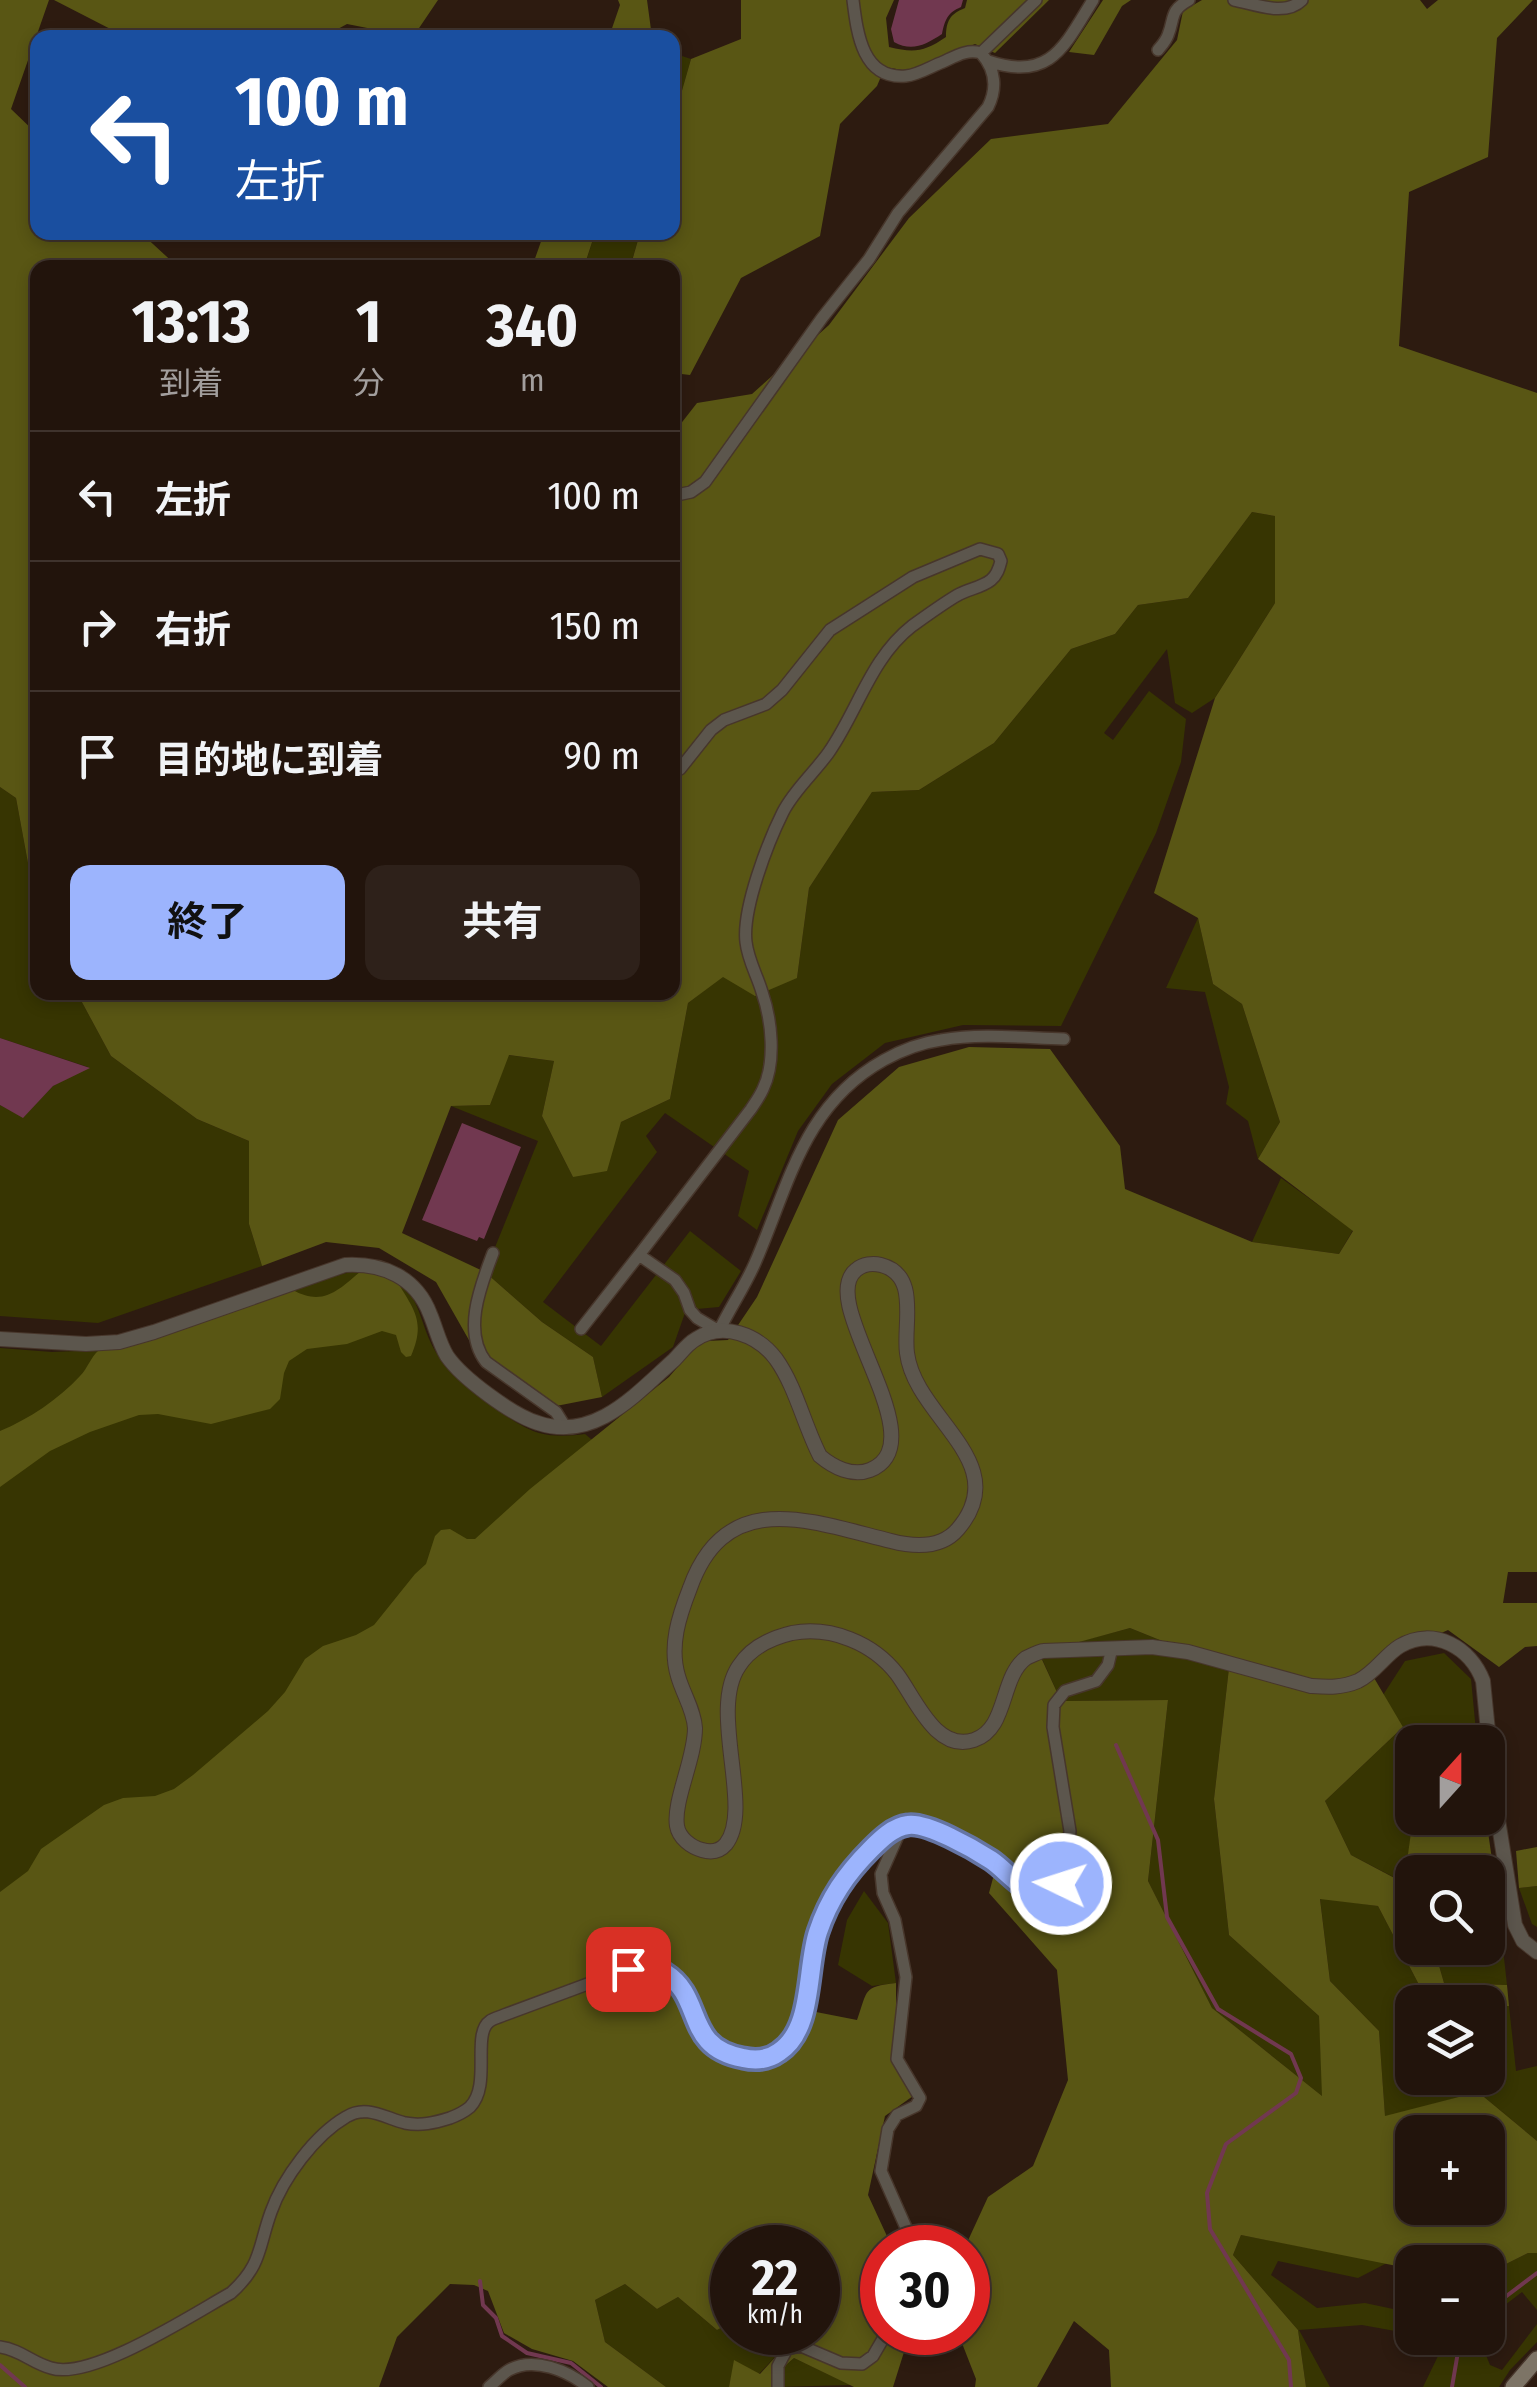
<!DOCTYPE html>
<html lang="ja">
<head>
<meta charset="utf-8">
<style>
	body { margin:0; font-family:"Fira Sans Condensed","Noto Sans JP",sans-serif; background:#2e211a; color:#f1f3f6; height:100vh; display:flex; flex-direction:column; font-size:38px; white-space:nowrap }
	* { box-sizing:border-box; margin:0 }
	p { font-size:32px; color:#a29e9d }
	.icon { flex:none; width:55px; height:55px; fill:none; stroke:currentColor; stroke-width:2; stroke-linecap:round; stroke-linejoin:round }
	.map { position:relative; flex:1; overflow:hidden }
	.drawer { position:absolute; left:30px; top:260px; width:650px; height:740px; display:flex; flex-direction:column; background:#22140c; border-radius:20px; box-shadow:0 5px 15px #0003,0 0 0 2px #3f332d }
	.drawer>* { flex:none }
	.hud { position:absolute; left:30px; top:30px; width:650px; height:210px; border-radius:20px; box-shadow:0 5px 15px #0003,0 0 0 2px #3f332d; background:#1a4fa0; color:#fff; overflow:hidden }
	.needle { width:65px; rotate:21deg }
	.controls { position:absolute; left:1395px; top:1725px; display:grid; gap:20px }
	.controls a { display:grid; place-items:center; width:110px; height:110px; border-radius:20px; background:#22140c; box-shadow:0 5px 15px #0003,0 0 0 2px #3f332d; font-size:50px }
	.speed { position:absolute; left:710px; top:2225px; display:flex; gap:20px; font-size:50px; font-weight:700; text-align:center }
	.speed>* { display:grid; place-content:center; width:130px; height:130px; border-radius:50%; background:#22140c; box-shadow:0 5px 15px #0003,0 0 0 2px #3f332d; line-height:1 }
	.speed small { font-size:25px; font-weight:400 }
	.speed .limit { border:15px solid #d22; background:#fff; color:#111 }
	.pin { position:absolute; display:grid; place-items:center; width:85px; height:85px; color:#fff; margin:-42px; border-radius:20px; box-shadow:0 5px 15px #0006 }
	.me { position:absolute; width:110px; margin:-55px; rotate:274deg; stroke-linejoin:round; filter:drop-shadow(0 0 8px #0008) }
	.turn { display:flex; align-items:center; gap:35px; height:210px; padding:0 40px; font-size:45px }
	.turn .icon { width:130px; height:130px; stroke-width:2.5 }
	.turn b { display:block; font-size:70px; line-height:85px }
	.eta { display:flex; justify-content:space-evenly; align-items:center; height:170px; text-align:center }
	.eta b { font-size:60px; font-weight:700; line-height:70px }
	.button { display:flex; gap:20px; margin-top:auto; padding:20px 40px }
	.button a { flex:1; height:115px; border-radius:20px; background:#9cb4fd; color:#111; font-size:40px; font-weight:700; line-height:115px; text-align:center }
	.button a+a { background:#2e211a; color:#f1f3f6 }
	ul { padding:0; list-style:none }
	li { display:flex; align-items:center; gap:30px; height:130px; padding:0 40px; border-top:2px solid #3f332d }
	li div { flex:1 }
	li b { display:block; font-size:38px }
	li em { font-style:normal }
	.map>svg:first-child { display:block }
	.green { fill:#373502 }
	.forest { fill:#595614; fill-rule:evenodd }
	.water { fill:#713850 }
	.lines { fill:none; stroke-linecap:round; stroke-linejoin:round }
	.stream { stroke:#713850; stroke-width:4 }
	.minor-casing { stroke:#47362b; stroke-width:14 }
	.tertiary-casing { stroke:#47362b; stroke-width:16 }
	.secondary-casing { stroke:#47362b; stroke-width:18 }
	.minor { stroke:#5c564d; stroke-width:11 }
	.tertiary { stroke:#5c564d; stroke-width:14 }
	.secondary { stroke:#7d7466; stroke-width:15 }
	.route-casing { stroke:#6575a4; stroke-width:25 }
	.route { stroke:#9cb4fd; stroke-width:18 }
</style>
</head>
<body>
<div class="map">
<svg width="1537" height="2387" viewBox="0 0 1537 2387">
	<rect width="100%" height="100%" fill="#2d1b10"/>
	<path class="green" d="M 673,53 L 691,59 L 673,122 Z
		M 595,233 L 640,233 L 630,267 L 584,268 Z
		M 1252,512 L 1275,516 L 1275,603 L 1215,698 L 1192,713 L 1175,703 L 1167,649 L 1104,733 L 1113,740 L 1149,691 L 1186,719 L 1181,762 L 1156,833 L 1061,1026 L 963,1025 L 885,1043 L 832,1084 L 798,1131 L 757,1230 L 738,1216 L 749,1171 L 665,1113 L 646,1136 L 657,1152 L 543,1302 L 601,1346 L 690,1231 L 741,1271 L 719,1307 L 686,1310 L 673,1347 L 602,1397 L 593,1357 L 542,1322 L 485,1272 L 538,1141 L 451,1106 L 490,1105 L 508,1055 L 554,1061 L 542,1116 L 573,1177 L 621,1122 L 670,1099 L 688,1003 L 723,976 L 797,978 L 809,888 L 872,792 L 919,790 L 994,743 L 1071,649 L 1115,634 L 1138,605 L 1188,598 Z
		M 0,787 L 16,798 L 37,912 L 38,992 L 77,993 L 111,1056 L 197,1119 L 249,1141 L 249,1224 L 262,1266 L 98,1323 L 0,1316 L 0,1105 L 23,1117 L 53,1086 L 88,1067 L 0,1038 Z
		M 1198,918 L 1213,984 L 1242,1004 L 1280,1122 L 1258,1159 L 1248,1121 L 1226,1104 L 1229,1087 L 1205,992 L 1166,988 Z
		M 1281,1178 L 1353,1230 L 1339,1254 L 1252,1242 Z
		M 371,1271 C 428,1286 413,1320 440,1358 C 455,1380 513,1426 539,1433 C 554,1437 570,1436 585,1434 L 597,1444 L 595,1463 L 0,1932 L 0,1348 L 52,1352 L 126,1349 L 329,1278 L 350,1272 Z
		M 1130,1628 L 1229,1668 L 1214,1799 L 1229,1935 L 1319,2016 L 1323,2097 L 1212,2008 L 1148,1881 L 1168,1700 L 1061,1701 L 1039,1652 Z
		M 1444,1653 L 1471,1679 L 1477,1742 L 1412,1742 L 1413,1818 L 1405,1883 L 1351,1855 L 1325,1801 L 1403,1727 L 1383,1695 L 1405,1661 Z
		M 1537,1886 L 1537,1927 L 1532,1924 L 1519,1888 Z
		M 864,1891 L 888,1923 L 896,1983 L 872,1986 L 838,1965 L 847,1920 Z
		M 1497,1894 L 1507,1985 L 1444,1983 L 1434,1948 L 1488,1948 L 1488,1897 Z
		M 1320,1898 L 1378,1906 L 1428,2002 L 1412,2002 L 1412,2078 L 1488,2078 L 1488,2006 L 1509,2006 L 1516,2071 L 1537,2066 L 1537,2141 L 1478,2092 L 1385,2117 L 1379,2031 L 1330,1981 Z
		M 1241,2235 L 1387,2263 L 1358,2278 L 1278,2261 L 1271,2275 L 1317,2308 L 1365,2303 L 1412,2313 L 1412,2334 L 1362,2325 L 1299,2330 L 1330,2387 L 1306,2387 L 1298,2330 L 1233,2255 Z
		M 1528,2253 L 1537,2253 L 1537,2310 L 1522,2292 L 1488,2318 L 1488,2273 Z
		M 625,2284 L 657,2309 L 678,2297 L 717,2330 L 732,2322 L 732,2332 L 797,2333 L 759,2374 L 735,2361 L 729,2387 L 666,2387 L 605,2342 L 595,2300 Z
		M 1537,2324 L 1537,2342 L 1510,2370 L 1499,2387 L 1423,2387 L 1439,2354 L 1430,2338 L 1479,2338 L 1490,2365 L 1502,2370 Z
		M 794,2358 L 851,2385 L 775,2387 L 772,2377 Z"/>
	<path class="forest" d="M 0,0 L 49,0 L 11,109 L 37,134 L 38,232 L 141,233 L 178,267 L 38,268 L 37,912 L 16,798 L 0,787 Z
		M 54,0 L 438,0 L 413,37 L 347,24 L 323,37 L 126,37 Z
		M 618,0 L 647,0 L 652,37 L 609,37 L 620,5 Z
		M 741,0 L 894,0 L 886,18 L 889,47 C 914,53 924,52 946,37 C 946,21 950,14 965,8 L 967,0 L 1049,0 L 995,53 L 975,44 L 908,71 L 885,67 L 877,86 L 840,124 L 820,236 L 741,278 L 690,375 L 673,373 L 672,268 L 630,268 L 640,233 L 672,232 L 673,122 L 691,59 L 741,39 Z
		M 1103,0 L 1131,0 L 1122,6 L 1094,55 L 1069,52 Z
		M 1202,0 L 1420,0 L 1427,9 L 1438,0 L 1533,0 L 1497,38 L 1488,157 L 1409,192 L 1399,346 L 1537,393 L 1537,1572 L 1508,1572 L 1503,1603 L 1537,1603 L 1537,1646 L 1525,1647 L 1499,1667 L 1448,1630 L 1367,1666 L 1403,1727 L 1325,1801 L 1351,1855 L 1404,1883 L 1413,1818 L 1486,1818 L 1497,1894 L 1488,1897 L 1488,1872 L 1412,1872 L 1412,1948 L 1434,1948 L 1444,1983 L 1507,1985 L 1509,2006 L 1488,2006 L 1488,2002 L 1428,2002 L 1378,1906 L 1320,1899 L 1330,1981 L 1379,2031 L 1385,2116 L 1478,2092 L 1537,2141 L 1537,2253 L 1528,2253 L 1488,2273 L 1488,2262 L 1412,2262 L 1412,2269 L 1241,2235 L 1233,2255 L 1298,2330 L 1306,2387 L 1111,2387 L 1109,2350 L 1074,2321 L 1037,2387 L 975,2387 L 976,2379 L 958,2333 L 968,2332 L 968,2248 L 965,2247 L 988,2197 L 1033,2166 L 1068,2080 L 1057,1970 L 989,1893 L 1000,1852 L 921,1819 L 887,1821 L 820,1902 L 819,1960 L 811,2011 L 857,2020 C 868,1990 862,1987 896,1983 L 896,2067 L 913,2096 L 885,2116 L 868,2195 L 892,2247 L 882,2248 L 882,2332 L 910,2333 L 893,2387 L 854,2387 L 794,2358 L 772,2377 L 775,2387 L 729,2387 L 734,2360 L 760,2374 L 797,2333 L 818,2332 L 818,2248 L 732,2248 L 732,2322 L 717,2330 L 678,2297 L 657,2309 L 625,2284 L 595,2300 L 605,2342 L 666,2387 L 608,2387 L 573,2361 L 532,2349 L 504,2333 L 488,2291 L 474,2285 L 450,2284 L 397,2337 L 379,2387 L 0,2387 L 0,1892 L 28,1871 L 41,1849 L 104,1805 L 123,1798 L 155,1796 L 174,1789 L 193,1775 L 268,1711 L 285,1692 L 305,1659 L 323,1646 L 356,1635 L 374,1625 L 415,1574 L 426,1564 L 435,1536 L 441,1530 L 450,1529 L 467,1539 L 475,1539 L 530,1489 L 669,1377 L 695,1347 L 706,1341 L 728,1340 L 757,1297 L 838,1120 L 899,1067 L 969,1047 L 1050,1049 L 1120,1146 L 1125,1189 L 1252,1242 L 1339,1254 L 1353,1231 L 1258,1159 L 1280,1122 L 1242,1004 L 1213,984 L 1198,918 L 1154,893 L 1215,698 L 1275,603 L 1275,516 L 1252,512 L 1188,598 L 1138,605 L 1115,634 L 1071,649 L 994,743 L 919,790 L 872,792 L 809,888 L 797,978 L 755,996 L 723,977 L 688,1003 L 670,1099 L 621,1122 L 607,1171 L 573,1177 L 542,1116 L 554,1061 L 509,1055 L 490,1105 L 451,1106 L 402,1233 L 485,1272 L 542,1322 L 593,1357 L 602,1397 L 551,1407 L 482,1363 L 436,1282 L 379,1248 L 326,1242 L 262,1266 L 249,1224 L 249,1141 L 197,1119 L 111,1056 L 77,993 L 672,992 L 672,435 L 697,403 L 752,394 L 829,325 L 909,218 L 991,139 L 1108,124 L 1177,40 L 1183,11 ZM 1130,1628 L 1229,1668 L 1214,1799 L 1229,1935 L 1319,2016 L 1322,2096 L 1212,2008 L 1148,1881 L 1168,1700 L 1061,1701 L 1039,1653 ZM 1412,2132 L 1488,2132 L 1488,2208 L 1412,2208 Z
		M 544,233 L 595,233 L 584,267 L 532,267 Z
		M 362,1270 L 394,1276 C 412,1308 427,1319 411,1356 L 406,1357 L 401,1352 L 396,1335 L 382,1331 L 347,1344 L 307,1349 L 289,1361 L 284,1373 L 280,1399 L 270,1409 L 211,1424 L 158,1414 L 139,1415 L 90,1432 L 50,1451 L 0,1487 L 0,1431 C 29,1419 59,1399 80,1376 C 88,1368 90,1358 99,1350 L 293,1290 C 323,1307 339,1290 362,1270 Z
		M 1537,1847 L 1537,1886 L 1519,1888 L 1516,1851 Z"/>
	<path class="water" d="M 899,0 L 963,0 L 961,7 C 947,13 945,20 942,34 C 925,45 912,52 894,42 L 891,29 Z
		M 0,1038 L 90,1068 L 53,1086 L 23,1118 L 0,1105 Z
		M 462,1123 L 521,1147 L 484,1239 L 479,1237 L 477,1241 L 422,1220 Z"/>
	<g class="lines">
		<path class="stream" d="M 1116,1745 L 1158,1840 L 1167,1917 L 1218,2009 L 1291,2054 L 1301,2078 L 1296,2093 L 1226,2144 L 1207,2193 L 1210,2229 L 1289,2360 L 1291,2387
			M 480,2281 L 483,2305 L 496,2318 L 502,2336 L 527,2353 L 571,2363 L 601,2387
			M 1488,2310 L 1537,2273
			M 0,2365 L 25,2387
			M 1452,2387 L 1459,2346"/>
		<g class="minor-casing">
			<path id="minor" d="M 853,0 C 857,32 862,80 906,76 C 918,75 932,66 943,62 C 956,56 967,49 981,53 L 1036,0
				M 1234,0 C 1255,4 1285,17 1302,0
				M 1158,50 C 1162,45 1166,41 1168,35 C 1175,18 1169,11 1189,0
				M 988,61 C 1050,82 1064,47 1093,0
				M 672,496 L 691,492 L 705,482 L 822,318 L 869,259 L 898,213 L 988,107 C 997,89 996,70 981,53
				M 672,772 L 680,769 L 711,730 L 724,720 L 766,704 L 782,690 L 830,630 L 913,577 L 980,549 L 998,554 L 1001,561 C 999,569 997,575 991,580 C 981,588 967,589 956,596 C 941,605 926,616 912,626 C 871,658 858,710 829,752 C 815,772 794,790 783,812 C 768,842 742,909 746,942 C 748,960 757,975 762,992 C 772,1021 776,1062 763,1089 C 760,1096 755,1103 751,1109 L 639,1255 L 675,1280 L 684,1293 L 690,1310 L 697,1318 L 719,1331 C 730,1308 745,1286 755,1263 C 789,1185 803,1105 884,1060 C 902,1050 920,1043 941,1040 C 981,1033 1024,1038 1064,1039
				M 493,1253 C 481,1285 462,1331 486,1362 L 556,1412 L 566,1428
				M 581,1329 L 639,1255
				M 896,1827 L 897,1838 L 881,1874 L 883,1893 L 895,1920 L 906,1977 L 897,2059 L 920,2098 L 916,2106 L 897,2115 L 888,2129 L 881,2171 L 915,2248
				M 0,2347 C 21,2350 32,2363 51,2368 C 91,2381 193,2314 231,2293 C 262,2265 258,2248 271,2212 C 283,2178 315,2135 346,2117 C 366,2104 385,2118 405,2123 C 421,2126 434,2123 450,2118 C 458,2115 463,2113 470,2107 C 492,2085 471,2034 490,2021 C 494,2018 500,2017 504,2015 L 628,1969 L 651,1968 L 666,1974 L 685,1993 L 701,2034 L 715,2049 L 742,2058 L 763,2060 L 783,2050 L 799,2028 L 805,2008 L 811,1955 L 819,1927 L 845,1875 L 878,1841 L 896,1827 L 912,1824 L 929,1828 L 991,1860 L 1025,1887 L 1039,1894 L 1051,1892 L 1061,1885 L 1066,1872 L 1070,1831 L 1053,1727 L 1054,1705 L 1065,1691 L 1096,1681 L 1108,1665 L 1112,1648
				M 489,2387 C 495,2382 502,2374 509,2370 C 534,2356 568,2371 588,2387
				M 778,2387 L 778,2366 L 787,2349 L 801,2346 L 841,2363 L 862,2364 L 873,2356 L 887,2332"/>
		</g>
		<g class="tertiary-casing">
			<path id="tertiary" d="M 0,1339 L 86,1344 L 119,1342 L 154,1332 L 345,1265 C 383,1263 416,1277 430,1314 C 436,1328 439,1343 447,1356 C 462,1378 512,1415 538,1423 C 595,1442 636,1394 674,1360 C 681,1353 687,1344 696,1339 C 723,1321 758,1335 776,1359 C 796,1387 804,1425 820,1456 C 833,1467 852,1477 870,1470 C 939,1442 815,1303 856,1270 C 863,1264 873,1263 881,1265 C 920,1275 903,1324 907,1353 C 915,1418 1015,1462 958,1529 C 941,1549 914,1547 891,1541 C 810,1521 726,1487 690,1588 C 679,1616 669,1646 678,1676 C 683,1694 694,1710 695,1728 C 695,1759 673,1801 677,1826 C 679,1838 691,1847 702,1850 C 712,1853 720,1851 726,1844 C 754,1808 708,1711 739,1666 C 751,1647 771,1638 792,1633 C 831,1626 873,1643 897,1674 C 915,1698 936,1753 974,1740 C 1008,1729 1000,1677 1026,1658 C 1028,1657 1041,1651 1043,1651 L 1152,1647 L 1188,1652 L 1311,1686 C 1328,1687 1342,1688 1358,1681 C 1375,1673 1385,1655 1400,1646 C 1434,1626 1471,1648 1483,1681 L 1495,1801 L 1515,1925 L 1523,1941 L 1537,1952"/>
		</g>
		<g class="secondary-casing">
			<path id="secondary" d="M 1513,2387 L 1537,2359"/>
		</g>
		<use href="#minor" class="minor"/>
		<use href="#tertiary" class="tertiary"/>
		<use href="#secondary" class="secondary"/>
	</g>
	<g class="lines">
		<g class="route-casing">
			<path id="route" d="M 628,1969 C 641,1968 653,1966 665,1973 C 705,1998 683,2047 743,2058 C 756,2061 768,2060 779,2052 C 814,2029 806,1968 818,1932 C 829,1899 846,1874 871,1849 C 881,1839 893,1827 908,1825 C 927,1822 974,1849 991,1860 C 1006,1870 1023,1893 1041,1894 C 1049,1895 1055,1889 1061,1884"/>
		</g>
		<use href="#route" class="route"/>
	</g>
</svg>
<div class="controls">
<a><svg class="needle" viewBox="-14 -14 28 28"><path d="M0-13l5 13h-10z" fill="#e53935"/><path d="M0 13l5-13h-10z" fill="#a29e9d"/></svg></a>
<a><svg class="icon" aria-label="search" viewBox="0 0 24 24"><circle cx="10" cy="10" r="6"/><path d="M15 15l6 6"/></svg></a>
<a><svg class="icon" aria-label="layers" viewBox="0 0 24 24"><path d="M12 4l9 5-9 5-9-5zM3 14l9 5 9-5"/></svg></a>
<a>+</a>
<a>−</a>
</div>
<div class="speed"><div>22<small>km/h</small></div><div class="limit">30</div></div>
<div class="pin" style="left:628px;top:1969px;background:#d93025"><svg class="icon" aria-label="arrive" viewBox="0 0 24 24"><path d="M6 21V4h12l-3 4 3 4H6"/></svg></div>
<svg class="me" style="left:1061px;top:1884px" viewBox="-20 -20 40 40"><circle r="17" fill="#9cb4fd" stroke="#fff" stroke-width="3"/><path d="M0-11L8 9 0 5-8 9z" fill="#fff"/></svg>
<div class="hud">
<div class="turn"><svg class="icon" aria-label="left" viewBox="0 0 24 24"><path d="M17 20v-9H6M10 6l-5 5 5 5"/></svg><div><b>100 m</b>左折</div></div>
</div>
<section class="drawer">
<div class="eta">
<div><b>13:13</b><p>到着</p></div>
<div><b>1</b><p>分</p></div>
<div><b>340</b><p>m</p></div>
</div>
<ul>
<li><svg class="icon" aria-label="left" viewBox="0 0 24 24"><path d="M17 20v-9H6M10 6l-5 5 5 5"/></svg><div><b>左折</b></div><em>100 m</em></li>
<li><svg class="icon" aria-label="right" viewBox="0 0 24 24"><path d="M7 20v-9h11M14 6l5 5-5 5"/></svg><div><b>右折</b></div><em>150 m</em></li>
<li><svg class="icon" aria-label="arrive" viewBox="0 0 24 24"><path d="M6 21V4h12l-3 4 3 4H6"/></svg><div><b>目的地に到着</b></div><em>90 m</em></li>
</ul>
<div class="button"><a>終了</a><a>共有</a></div>
</section>
</div>
</body>
</html>
